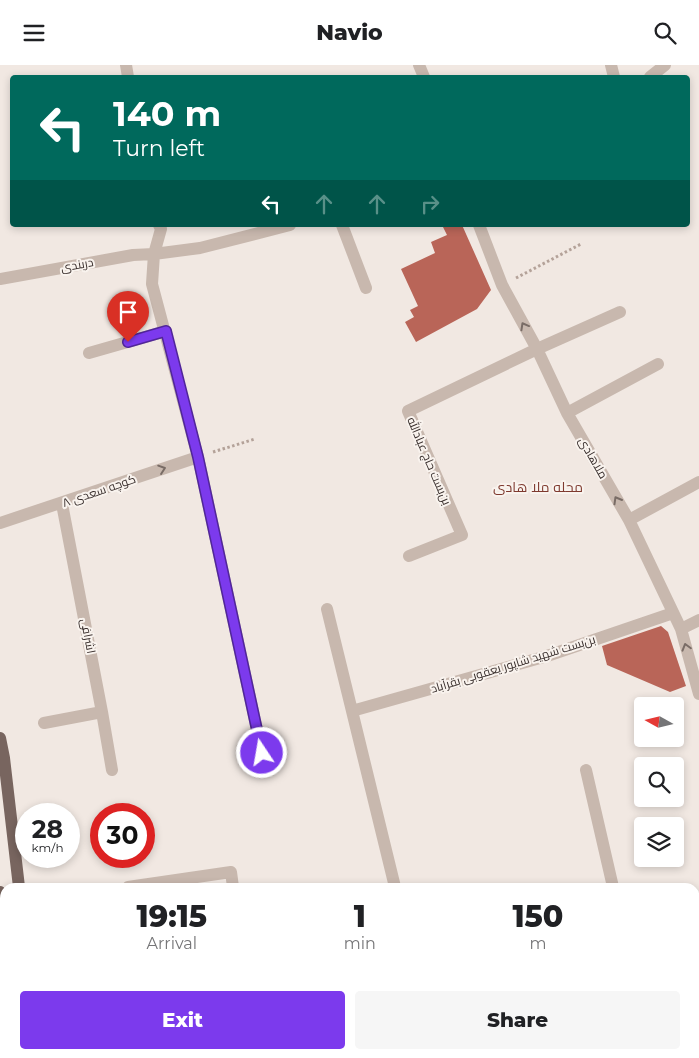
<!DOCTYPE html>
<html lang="en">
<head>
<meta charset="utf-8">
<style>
	body { margin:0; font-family:Montserrat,Cairo,sans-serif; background:#f6f6f6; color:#202124; height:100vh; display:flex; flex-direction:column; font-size:19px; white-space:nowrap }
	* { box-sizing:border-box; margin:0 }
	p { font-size:16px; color:#757577 }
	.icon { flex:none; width:28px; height:28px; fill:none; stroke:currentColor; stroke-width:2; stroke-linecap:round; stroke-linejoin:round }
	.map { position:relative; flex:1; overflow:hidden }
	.details { position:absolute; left:0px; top:818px; width:700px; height:176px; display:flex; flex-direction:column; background:#fff; border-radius:15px 15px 0 0; box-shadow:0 2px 8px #0003 }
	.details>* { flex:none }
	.guide { position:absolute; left:10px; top:10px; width:680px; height:152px; border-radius:5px; box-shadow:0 2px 8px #0003; background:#00695c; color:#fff; overflow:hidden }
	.needle { width:32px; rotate:278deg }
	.tools { position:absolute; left:634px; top:632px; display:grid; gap:10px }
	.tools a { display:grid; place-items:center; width:50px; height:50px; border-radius:5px; background:#fff; box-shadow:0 2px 8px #0003; font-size:25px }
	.speed { position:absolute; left:15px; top:738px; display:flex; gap:10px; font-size:25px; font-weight:700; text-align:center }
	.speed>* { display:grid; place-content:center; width:65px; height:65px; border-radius:50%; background:#fff; box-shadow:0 2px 8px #0003; line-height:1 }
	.speed small { font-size:12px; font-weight:400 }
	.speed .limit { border:8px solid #d22; background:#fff; color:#111 }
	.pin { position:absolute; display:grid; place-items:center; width:42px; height:42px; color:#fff; margin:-51px -21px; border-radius:50% 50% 50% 0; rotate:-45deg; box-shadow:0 0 5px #0007 }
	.pin .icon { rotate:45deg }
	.me { position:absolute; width:55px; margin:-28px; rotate:348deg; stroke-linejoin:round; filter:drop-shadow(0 0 4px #0008) }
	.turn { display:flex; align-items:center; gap:18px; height:105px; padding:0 20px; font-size:22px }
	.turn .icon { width:65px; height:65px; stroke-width:2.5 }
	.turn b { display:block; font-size:35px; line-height:42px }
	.lanes { display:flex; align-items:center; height:48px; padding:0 20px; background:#0003; justify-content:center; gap:25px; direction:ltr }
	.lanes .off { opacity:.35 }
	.eta { display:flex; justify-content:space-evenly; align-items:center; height:85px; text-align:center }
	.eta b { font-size:30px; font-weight:800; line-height:35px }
	.cta { display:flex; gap:10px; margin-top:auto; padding:10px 20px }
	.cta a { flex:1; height:58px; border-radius:5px; background:#7c3aed; color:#fff; font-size:20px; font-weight:800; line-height:58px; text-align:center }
	.cta a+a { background:#f6f6f6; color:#202124 }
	header { display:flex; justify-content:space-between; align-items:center; height:65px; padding:0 20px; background:#fff; font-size:22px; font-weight:800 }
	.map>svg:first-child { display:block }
	.building { fill:#b96558 }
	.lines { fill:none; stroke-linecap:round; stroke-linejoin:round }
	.path { stroke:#b4a299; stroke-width:3; stroke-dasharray:2.5 2.5; stroke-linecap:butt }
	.minor { stroke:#c8b8ae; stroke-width:12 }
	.major { stroke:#78655f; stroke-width:12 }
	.oneway { stroke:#796c66 }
	.route-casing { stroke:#51269a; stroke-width:12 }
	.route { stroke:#7c3aed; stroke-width:9 }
	.labels { text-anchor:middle; stroke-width:4; stroke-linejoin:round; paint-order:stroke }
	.street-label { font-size:12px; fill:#382e2c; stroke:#f9f3ee }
	.neighbourhood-label { font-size:14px; fill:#7e392e; stroke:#f9f3ee }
</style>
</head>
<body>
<header><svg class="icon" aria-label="menu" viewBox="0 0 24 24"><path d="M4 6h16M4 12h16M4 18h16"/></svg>Navio<svg class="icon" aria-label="search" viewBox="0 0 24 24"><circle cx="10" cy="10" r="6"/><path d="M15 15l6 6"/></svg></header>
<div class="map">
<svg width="699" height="993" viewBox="0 0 699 993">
	<rect width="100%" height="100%" fill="#f1e8e2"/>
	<path class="building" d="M 442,160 L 462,160 L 491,225 L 477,244 L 416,277 L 405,257 L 414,252 L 410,245 L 418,241 L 401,204 L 435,188 L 431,177 L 447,170 Z
		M 661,561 L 668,567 L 686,621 L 670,627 L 607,600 L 602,581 Z"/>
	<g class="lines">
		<path class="path" d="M 516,213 L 581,179
			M 213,387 L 255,374"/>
		<path class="minor" d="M 126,0 L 128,12
			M 419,0 L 424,12
			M 611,0 L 614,12
			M 650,12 L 665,0
			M 159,160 L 161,164 L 154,189 L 152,219 L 198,392 L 262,688
			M 342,160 L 366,223
			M 479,160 L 502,220 L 537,284 L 567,348 L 629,455 L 681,564 L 699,629
			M 0,214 L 133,190 L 154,189 L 200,183 L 290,160
			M 89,288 L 166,266
			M 567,348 L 658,299
			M 62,439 L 102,647 L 112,705
			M 629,455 L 699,417
			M 0,458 L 198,392
			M 409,491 L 462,470 L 408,346 L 537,284 L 620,247
			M 327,544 L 352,646
			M 681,564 L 699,555
			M 44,658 L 102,647
			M 586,705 L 613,822
			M 128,822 L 231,807 L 233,822
			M 395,822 L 352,646 L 547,591 L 673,548
			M 695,833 L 699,833
			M 651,989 L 652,993"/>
		<path class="major" d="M 0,673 L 4,693 L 19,822
			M 0,827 L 5,871
			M 0,982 L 1,993
			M 19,989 L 19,993
			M 38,989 L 39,993"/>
	</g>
	<defs><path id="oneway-chevron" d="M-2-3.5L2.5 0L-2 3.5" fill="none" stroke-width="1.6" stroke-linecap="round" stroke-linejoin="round" transform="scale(1.25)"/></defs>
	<g class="oneway">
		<use href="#oneway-chevron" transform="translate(524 261) rotate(-119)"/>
		<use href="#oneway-chevron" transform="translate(162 404) rotate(-19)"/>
		<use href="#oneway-chevron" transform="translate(617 435) rotate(-120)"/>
		<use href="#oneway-chevron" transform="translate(686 582) rotate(-106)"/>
	</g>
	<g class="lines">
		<g class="route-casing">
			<path id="route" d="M 128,277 L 166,266 L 198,392 L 262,688"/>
		</g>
		<use href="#route" class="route"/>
	</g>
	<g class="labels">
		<g class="street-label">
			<text transform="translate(77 200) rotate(-10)" y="4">دربندی</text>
			<text transform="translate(593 393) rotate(60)" y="4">ملاهادی</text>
			<text transform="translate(429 396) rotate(67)" y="4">بن‌بست حاج عبادالله</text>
			<text transform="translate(99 426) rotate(-19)" y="4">کوچه سعدی ۸</text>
			<text transform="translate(88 571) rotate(79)" y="4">اشرافی</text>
			<text transform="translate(513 599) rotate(-17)" y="4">بن‌بست شهید شاپور یعقوبی بقرآباد</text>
		</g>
		<g class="neighbourhood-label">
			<text x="538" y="427">محله ملا هادی</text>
		</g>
	</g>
</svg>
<div class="tools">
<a><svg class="needle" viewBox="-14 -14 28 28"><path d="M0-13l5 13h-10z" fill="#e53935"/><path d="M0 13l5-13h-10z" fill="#757577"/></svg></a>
<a><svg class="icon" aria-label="search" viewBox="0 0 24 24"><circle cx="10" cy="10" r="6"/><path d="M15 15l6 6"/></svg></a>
<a><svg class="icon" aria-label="layers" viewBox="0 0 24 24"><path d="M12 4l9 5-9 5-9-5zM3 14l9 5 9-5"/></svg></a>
</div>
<div class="speed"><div>28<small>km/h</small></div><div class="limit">30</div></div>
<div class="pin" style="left:128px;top:277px;background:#d93025"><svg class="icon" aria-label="arrive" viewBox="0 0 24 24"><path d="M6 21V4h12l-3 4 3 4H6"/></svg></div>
<svg class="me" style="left:262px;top:688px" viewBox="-20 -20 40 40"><circle r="17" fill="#7c3aed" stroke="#fff" stroke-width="3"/><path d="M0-11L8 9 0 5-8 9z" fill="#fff"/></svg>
<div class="guide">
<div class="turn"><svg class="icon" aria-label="left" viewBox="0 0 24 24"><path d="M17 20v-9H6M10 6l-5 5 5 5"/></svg><div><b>140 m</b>Turn left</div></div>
<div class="lanes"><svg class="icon" aria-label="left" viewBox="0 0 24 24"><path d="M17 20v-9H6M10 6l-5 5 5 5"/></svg><svg class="icon off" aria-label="ahead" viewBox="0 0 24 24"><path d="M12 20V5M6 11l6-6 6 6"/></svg><svg class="icon off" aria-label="ahead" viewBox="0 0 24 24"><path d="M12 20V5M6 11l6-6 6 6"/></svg><svg class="icon off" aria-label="right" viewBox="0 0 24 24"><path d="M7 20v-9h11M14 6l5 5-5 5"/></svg></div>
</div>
<section class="details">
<div class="eta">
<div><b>19:15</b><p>Arrival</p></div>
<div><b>1</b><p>min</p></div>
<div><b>150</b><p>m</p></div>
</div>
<div class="cta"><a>Exit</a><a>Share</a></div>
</section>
</div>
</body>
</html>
